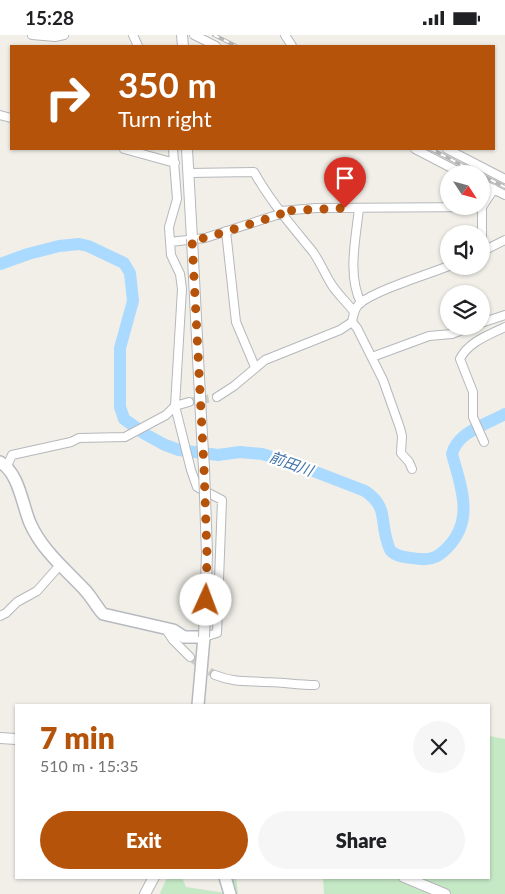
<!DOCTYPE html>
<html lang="en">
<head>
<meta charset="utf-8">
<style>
	body { margin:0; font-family:Lato,"Noto Sans JP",sans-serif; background:#f6f6f6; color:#202124; height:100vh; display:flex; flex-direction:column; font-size:19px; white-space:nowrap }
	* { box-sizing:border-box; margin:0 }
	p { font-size:16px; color:#757577 }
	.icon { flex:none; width:28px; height:28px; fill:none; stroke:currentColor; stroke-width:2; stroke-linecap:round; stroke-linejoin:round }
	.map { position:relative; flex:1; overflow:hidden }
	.panel { position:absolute; left:15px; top:669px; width:475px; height:175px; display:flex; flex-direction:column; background:#fff; border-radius:0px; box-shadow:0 1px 4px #0004 }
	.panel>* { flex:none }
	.guide { position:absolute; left:10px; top:10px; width:485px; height:105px; border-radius:0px; box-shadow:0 1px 4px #0004; background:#b45309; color:#fff; overflow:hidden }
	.needle { width:32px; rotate:126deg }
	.controls { position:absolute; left:440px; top:130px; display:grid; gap:10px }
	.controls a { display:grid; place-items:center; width:50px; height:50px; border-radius:50%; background:#fff; box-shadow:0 1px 4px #0004; font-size:25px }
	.pin { position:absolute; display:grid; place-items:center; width:42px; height:42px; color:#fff; margin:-51px -21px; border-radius:50% 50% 50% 0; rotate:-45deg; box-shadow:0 0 5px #0007 }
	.pin .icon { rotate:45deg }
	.me { position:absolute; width:55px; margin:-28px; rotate:2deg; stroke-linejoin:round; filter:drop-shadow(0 0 4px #0008) }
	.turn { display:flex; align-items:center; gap:18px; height:105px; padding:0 25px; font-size:22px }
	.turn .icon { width:65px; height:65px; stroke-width:2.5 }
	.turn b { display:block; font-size:35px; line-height:42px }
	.round { display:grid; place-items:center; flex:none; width:52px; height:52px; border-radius:26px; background:#f6f6f6 }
	.headline { display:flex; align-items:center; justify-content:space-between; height:85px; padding:0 25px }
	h1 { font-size:30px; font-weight:800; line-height:38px; color:#b45309 }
	.cta { display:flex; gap:10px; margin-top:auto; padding:10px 25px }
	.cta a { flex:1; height:58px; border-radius:30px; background:#b45309; color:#fff; font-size:20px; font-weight:800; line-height:58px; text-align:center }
	.cta a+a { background:#f6f6f6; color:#202124 }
	.status { display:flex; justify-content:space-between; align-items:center; height:35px; padding:0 25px; background:#fff; direction:ltr }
	.status svg { height:14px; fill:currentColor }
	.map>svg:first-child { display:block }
	.green { fill:#c5e8c5 }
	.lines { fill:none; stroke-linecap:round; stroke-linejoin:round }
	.river { stroke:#aadaff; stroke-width:12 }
	.minor-tunnel { stroke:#ccccc8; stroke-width:8; stroke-dasharray:8 4; stroke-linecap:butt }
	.minor-casing { stroke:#b5b8bc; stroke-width:10 }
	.tertiary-casing { stroke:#b5b8bc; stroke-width:12 }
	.secondary-casing { stroke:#b6babf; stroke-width:14 }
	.minor { stroke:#fff; stroke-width:8 }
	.tertiary { stroke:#fff; stroke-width:10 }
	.secondary { stroke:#fff; stroke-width:11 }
	.rail-casing { stroke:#b6b7b8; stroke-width:4 }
	.rail { stroke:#fff; stroke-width:2; stroke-dasharray:5.5; stroke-linecap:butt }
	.tertiary-bridge-casing { stroke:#b5b8bc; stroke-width:12; stroke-linecap:butt }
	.tertiary-bridge { stroke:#fff; stroke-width:10 }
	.route { stroke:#b45309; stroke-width:9; stroke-dasharray:0 16.2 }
	.labels { text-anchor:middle; stroke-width:4.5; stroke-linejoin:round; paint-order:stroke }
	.water-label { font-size:15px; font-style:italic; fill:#4174aa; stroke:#fff }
</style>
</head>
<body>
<div class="status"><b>15:28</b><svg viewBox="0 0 49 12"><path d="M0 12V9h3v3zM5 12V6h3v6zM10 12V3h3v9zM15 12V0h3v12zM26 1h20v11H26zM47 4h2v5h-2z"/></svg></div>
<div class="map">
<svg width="505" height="859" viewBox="0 0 505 859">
	<rect width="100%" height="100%" fill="#f1efe8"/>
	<path class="green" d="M 489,701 L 505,704 L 505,859 L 324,859 L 323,843 L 489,842 Z
		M 236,842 L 238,859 L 161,859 L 160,858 L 167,843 L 182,843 L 186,852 L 225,858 L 231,851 L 231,843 Z"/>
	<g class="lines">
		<path class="river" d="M 0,229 L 28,219 L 59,211 L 79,209 L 88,211 L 124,228 L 130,238 L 133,266 L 120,313 L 120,372 L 124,384 L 145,399 L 165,410 L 179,415 L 218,420 L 240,417 L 262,419 L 290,427 L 365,456 C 388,472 380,483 387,506 C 388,509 389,514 391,516 C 398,523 411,523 421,524 C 433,525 439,521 447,513 C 475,485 461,452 452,419 C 457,397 487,389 505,379"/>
		<path class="minor-tunnel" d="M 189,367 L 217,362
			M 190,622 L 215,640"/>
		<g class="minor-casing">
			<path id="minor" d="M 32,0 L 55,2 L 64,0
				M 133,0 L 138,11
				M 194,0 L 216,11
				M 285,0 L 292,11
				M 0,80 L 11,83
				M 124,114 L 175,128
				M 173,114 L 177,164 L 169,192 L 170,207 L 171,220 L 180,239 L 182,254 L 175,371 L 191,435 L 197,452 L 222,465 L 217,598 L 204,602
				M 415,114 L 463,139
				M 447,114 L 505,144
				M 189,138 L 254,137 C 270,166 292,191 313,217 C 320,227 324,237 330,247 C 336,258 347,267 354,277
				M 481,148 L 505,160
				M 359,173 C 356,203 347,240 361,268
				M 281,176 L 316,173 L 482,172
				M 226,196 L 236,287 L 255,332
				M 170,207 L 205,203 L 283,178
				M 484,215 L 482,206 L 482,172 L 494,154
				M 481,217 L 505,205
				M 352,287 L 357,293 L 383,345 L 400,393 L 402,401 L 401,418 L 409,427 L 412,434
				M 481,288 L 505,280
				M 372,322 L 429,301 L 452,299 L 472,291
				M 217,362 L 234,351 L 265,325 L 340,295 L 352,287 C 353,281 354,274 359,269 C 376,255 426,240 449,231
				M 484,407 L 473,382 L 473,357 L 460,324 C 468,307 489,300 505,292
				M 7,431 L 12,420 L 71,407 L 79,403 L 125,402 L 166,380 L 175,371 L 189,367
				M 0,581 L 6,578 L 17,567 L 37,556 L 60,530
				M 165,593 L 173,605 L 190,622
				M 215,640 C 232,647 246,646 264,647 C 281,647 298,650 315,650"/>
		</g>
		<g class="tertiary-casing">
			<path id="tertiary" d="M 182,0 L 183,11
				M 187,114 L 192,204
				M 202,401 L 204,433
				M 0,703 L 16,704
				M 404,842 L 445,859
				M 145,859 L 154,842"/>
		</g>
		<g class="secondary-casing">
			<path id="secondary" d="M 0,427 C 19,438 22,469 30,488 C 42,515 64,533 84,554 C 91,561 96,571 103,579 L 173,595 L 184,602 L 204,602 L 198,670
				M 225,842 L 230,859"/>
		</g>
		<use href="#minor" class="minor"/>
		<use href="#tertiary" class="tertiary"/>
		<use href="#secondary" class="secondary"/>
		<g class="rail-casing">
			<path id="rail" d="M 214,0 L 236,11
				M 431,114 L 479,139
				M 481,140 L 505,152"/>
		</g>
		<use href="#rail" class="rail"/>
		<g class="tertiary-bridge-casing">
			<path id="tertiary-bridge" d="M 192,204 L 202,401
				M 204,433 L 207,519 L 204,602"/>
		</g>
		<use href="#tertiary-bridge" class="tertiary-bridge"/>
	</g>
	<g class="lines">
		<path class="route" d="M 206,565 L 207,519 L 204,433 L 192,204 L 205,203 L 276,181 L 283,178 L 281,176 L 345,173"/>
	</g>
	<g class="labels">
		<g class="water-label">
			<text transform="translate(291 429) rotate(20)" y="5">前田川</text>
		</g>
	</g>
</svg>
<div class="controls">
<a><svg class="needle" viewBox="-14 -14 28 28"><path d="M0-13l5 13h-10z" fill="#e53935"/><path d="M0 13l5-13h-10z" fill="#757577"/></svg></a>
<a><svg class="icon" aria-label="sound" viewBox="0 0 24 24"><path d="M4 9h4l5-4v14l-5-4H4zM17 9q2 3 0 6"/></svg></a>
<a><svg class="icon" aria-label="layers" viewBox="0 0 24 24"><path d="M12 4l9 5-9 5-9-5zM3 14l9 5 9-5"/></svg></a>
</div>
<div class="pin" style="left:345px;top:173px;background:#d93025"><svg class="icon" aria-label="arrive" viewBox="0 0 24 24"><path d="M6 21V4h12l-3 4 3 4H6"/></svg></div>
<svg class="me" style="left:206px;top:565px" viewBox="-20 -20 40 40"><circle r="19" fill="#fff"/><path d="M0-13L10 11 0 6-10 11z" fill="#b45309"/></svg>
<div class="guide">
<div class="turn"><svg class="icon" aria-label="right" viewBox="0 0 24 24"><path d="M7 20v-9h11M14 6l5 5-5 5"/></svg><div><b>350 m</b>Turn right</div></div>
</div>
<section class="panel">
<div class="headline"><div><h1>7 min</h1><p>510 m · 15:35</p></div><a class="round"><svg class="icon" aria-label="close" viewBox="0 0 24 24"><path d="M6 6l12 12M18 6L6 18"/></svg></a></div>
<div class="cta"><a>Exit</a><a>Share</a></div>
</section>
</div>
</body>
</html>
